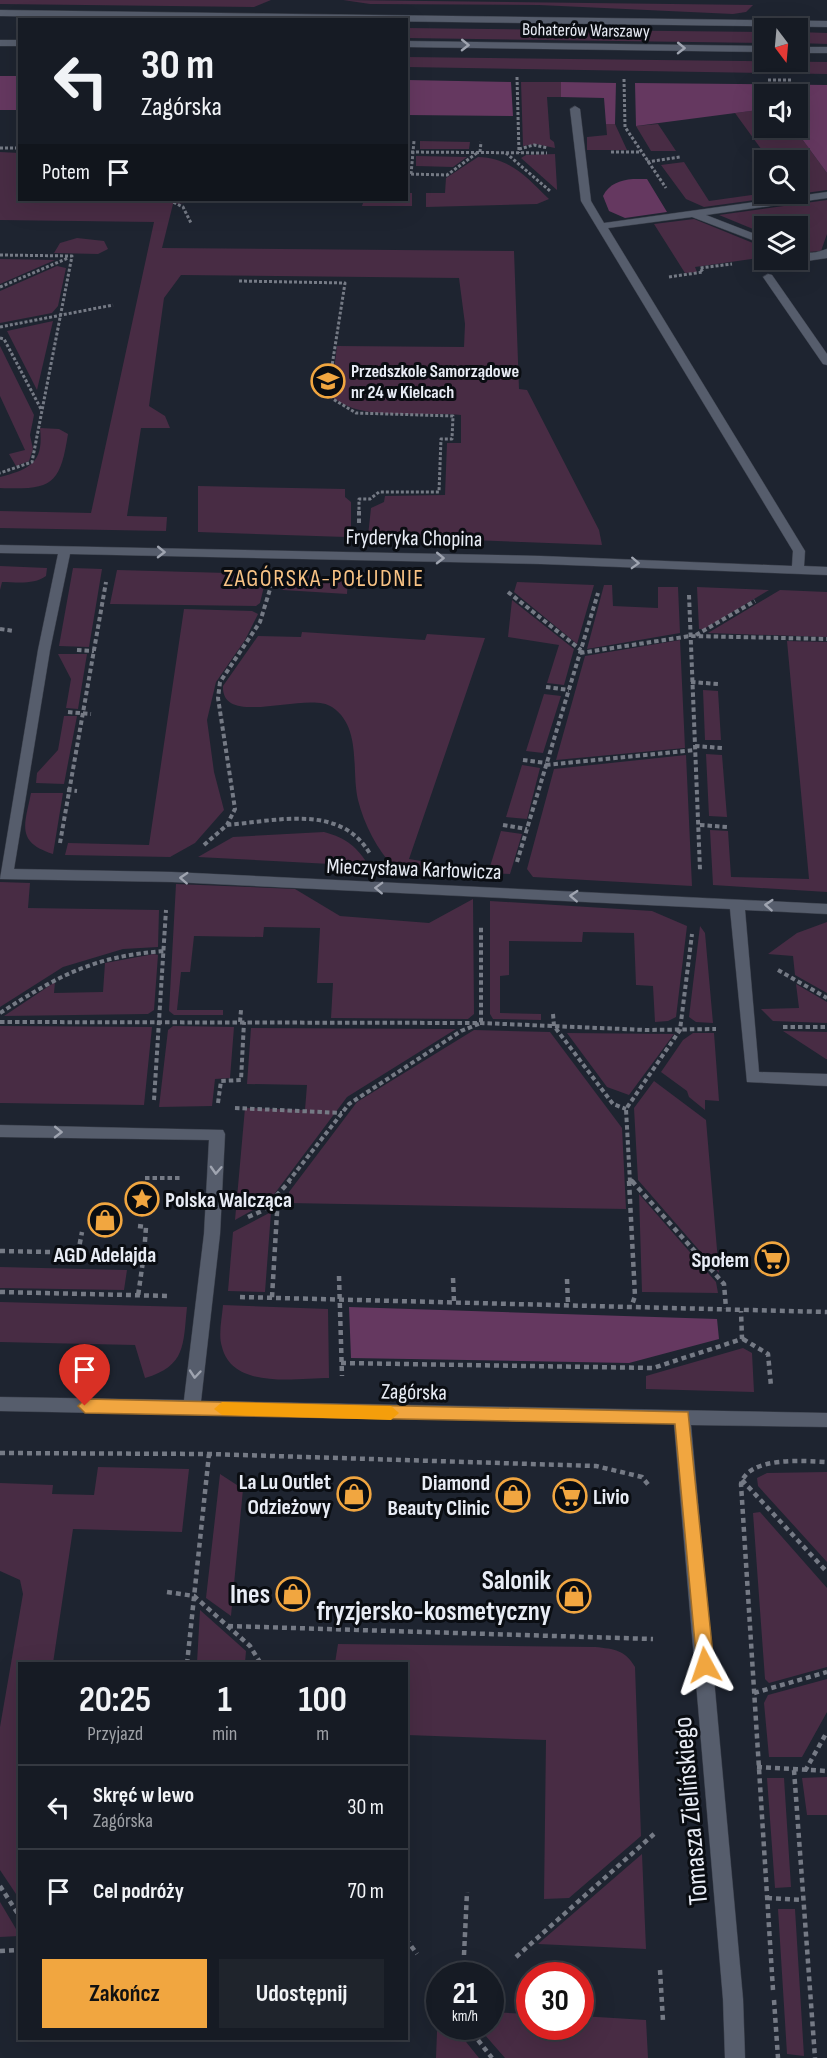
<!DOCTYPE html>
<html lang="pl">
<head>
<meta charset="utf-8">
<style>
	body { margin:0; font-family:"Sofia Sans Condensed",sans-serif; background:#1f242c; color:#f1f3f6; height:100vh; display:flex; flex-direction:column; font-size:22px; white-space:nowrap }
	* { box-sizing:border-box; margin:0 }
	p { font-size:20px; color:#9ea1a6 }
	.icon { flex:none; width:33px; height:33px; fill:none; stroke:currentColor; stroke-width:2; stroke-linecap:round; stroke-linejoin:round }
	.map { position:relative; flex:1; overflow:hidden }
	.drawer { position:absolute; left:18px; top:1662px; width:390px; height:378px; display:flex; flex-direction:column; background:#161b24; border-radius:0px; box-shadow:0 6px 24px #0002,0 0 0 2px #353941 }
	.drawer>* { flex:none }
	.guide { position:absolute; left:18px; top:18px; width:390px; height:183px; border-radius:0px; box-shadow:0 6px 24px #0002,0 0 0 2px #353941; background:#161b24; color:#f1f3f6; overflow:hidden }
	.needle { width:39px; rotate:164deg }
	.controls { position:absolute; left:754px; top:18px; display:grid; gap:12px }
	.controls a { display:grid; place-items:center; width:54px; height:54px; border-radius:0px; background:#161b24; box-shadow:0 6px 24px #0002,0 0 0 2px #353941; font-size:30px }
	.speed { position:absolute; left:426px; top:1962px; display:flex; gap:12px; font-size:30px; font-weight:700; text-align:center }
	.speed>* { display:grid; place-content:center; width:78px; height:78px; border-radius:50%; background:#161b24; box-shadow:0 6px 24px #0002,0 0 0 2px #353941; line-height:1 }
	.speed small { font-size:15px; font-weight:400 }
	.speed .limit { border:9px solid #d22; background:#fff; color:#111 }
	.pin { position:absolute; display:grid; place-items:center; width:51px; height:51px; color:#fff; margin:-62px -26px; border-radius:50% 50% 50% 0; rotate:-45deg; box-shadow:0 0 6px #0007 }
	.pin .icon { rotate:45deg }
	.me { position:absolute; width:66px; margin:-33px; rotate:355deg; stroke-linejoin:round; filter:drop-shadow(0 0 4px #0008) }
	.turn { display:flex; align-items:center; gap:21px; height:126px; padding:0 24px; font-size:27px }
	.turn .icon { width:78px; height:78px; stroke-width:2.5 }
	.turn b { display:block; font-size:42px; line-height:51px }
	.then { display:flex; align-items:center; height:57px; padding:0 24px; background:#0003; gap:12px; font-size:22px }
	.eta { display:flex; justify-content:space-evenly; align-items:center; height:102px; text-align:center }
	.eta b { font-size:36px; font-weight:700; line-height:42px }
	.action { display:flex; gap:12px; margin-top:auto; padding:12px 24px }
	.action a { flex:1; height:69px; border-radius:0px; background:#f1a640; color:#111; font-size:24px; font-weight:700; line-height:69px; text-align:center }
	.action a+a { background:#1f242c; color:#f1f3f6 }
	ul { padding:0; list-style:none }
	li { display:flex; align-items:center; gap:18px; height:84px; padding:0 24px; border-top:2px solid #353941 }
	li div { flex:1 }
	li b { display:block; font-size:22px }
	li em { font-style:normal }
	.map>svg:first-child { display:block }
	.green { fill:#482c44 }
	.forest { fill:#653860 }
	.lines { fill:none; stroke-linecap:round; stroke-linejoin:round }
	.minor-casing { stroke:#393e49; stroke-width:1 }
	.path-far2 { stroke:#757a85; stroke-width:3; stroke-dasharray:3 2; stroke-linecap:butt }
	.path-far1 { stroke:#757a85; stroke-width:4; stroke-dasharray:4.5 3; stroke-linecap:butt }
	.path { stroke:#757a85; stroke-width:4.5; stroke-dasharray:5 4; stroke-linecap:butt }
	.minor { fill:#565d6c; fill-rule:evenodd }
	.oneway { stroke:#9fa4b0 }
	.route { fill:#f1a640; stroke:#9d6c2a; stroke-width:1.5 }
	.slow { fill:#f59e0b }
	.labels { text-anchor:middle; stroke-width:6; stroke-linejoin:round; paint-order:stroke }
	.far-street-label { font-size:18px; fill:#e8ecf5; stroke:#0a0d12 }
	.far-poi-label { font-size:18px; font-weight:bold; fill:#e8ecf5; stroke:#0a0d12; text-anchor:start }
	.street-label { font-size:22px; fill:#e8ecf5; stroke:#0a0d12 }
	.poi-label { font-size:22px; font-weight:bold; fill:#e8ecf5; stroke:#0a0d12; text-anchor:end }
	.neighbourhood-label { font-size:24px; letter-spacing:1.5px; fill:#f8c385; stroke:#0a0d12 }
	.near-poi-label { font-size:27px; font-weight:bold; fill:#e8ecf5; stroke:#0a0d12; text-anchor:end }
	.near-street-label { font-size:27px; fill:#e8ecf5; stroke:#0a0d12 }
</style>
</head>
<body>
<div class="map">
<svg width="827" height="2058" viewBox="0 0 827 2058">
	<rect width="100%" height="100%" fill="#1e2430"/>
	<path class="green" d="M 0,0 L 271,0 L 254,7 L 0,4 Z
		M 343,0 L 753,5 L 746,12 L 733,14 L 539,5 L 370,4 Z
		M 407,28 L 765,32 L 765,43 L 407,38 Z
		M 798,32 L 827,33 L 827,44 L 798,43 Z
		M 407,57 L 827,62 L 827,74 L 407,67 Z
		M 521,82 L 561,82 L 561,97 L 547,97 L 550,139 L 554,142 L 555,148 L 536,144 L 523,146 Z
		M 765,109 L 765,128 L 794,128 L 827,173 L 827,190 L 704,207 L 686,199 L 661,165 L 684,162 L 709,201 L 765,193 L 798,194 L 798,160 L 769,160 L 735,113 Z
		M 606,124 L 615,124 L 627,150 L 587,150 L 587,137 L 607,135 Z
		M 658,124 L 676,151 L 651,151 L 636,126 Z
		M 420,141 L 470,142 L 469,149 L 420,149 Z
		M 0,152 L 19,153 L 20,200 L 186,200 L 185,203 L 173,204 L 162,248 L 514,251 L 519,389 L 527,390 L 599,530 L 602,545 L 368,536 L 371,508 L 384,502 L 385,496 L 445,495 L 447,443 L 461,443 L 461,415 C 426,411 362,422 334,398 L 332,386 L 337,346 L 464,347 L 465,324 L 459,278 L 181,275 L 164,298 L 149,406 L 165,416 L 170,428 L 141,428 L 127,516 L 167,517 L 166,531 L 0,528 L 0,511 L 91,513 L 154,222 L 0,220 Z
		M 555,154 L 557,188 L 557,190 L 521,158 L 526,155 Z
		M 416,156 L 467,157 L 453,167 L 416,166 Z
		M 478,157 C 511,158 527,178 549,199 L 537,204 L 426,207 L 426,193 L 445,193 L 446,178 Z
		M 407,193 L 412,193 L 412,206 L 362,206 L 364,200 L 406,200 Z
		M 827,200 L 827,234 L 821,251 L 808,252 L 798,248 L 798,226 L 765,226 L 765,234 L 719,215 Z
		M 694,219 L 765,248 L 765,257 L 695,267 L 697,272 L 685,273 L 654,224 Z
		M 77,238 L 104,241 L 108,249 L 98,254 L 54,253 L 60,243 Z
		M 0,259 L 55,260 L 0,284 Z
		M 57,266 L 66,268 L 58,306 L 52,313 L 0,323 L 0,291 Z
		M 53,321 L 37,390 L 7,331 Z
		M 0,346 L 34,415 L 30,435 L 33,449 L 29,461 L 16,466 L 9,454 L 25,450 L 0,396 Z
		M 40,428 L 59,429 L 68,434 C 60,485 52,490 0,488 L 0,477 C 30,469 44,463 40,428 Z
		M 198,486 L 345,489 L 345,497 L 351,502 L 351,535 L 346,537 L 198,532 Z
		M 0,566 L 47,568 L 46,576 C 34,585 16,582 2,582 L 0,590 Z
		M 73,568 L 102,569 L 89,647 L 59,646 Z
		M 117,570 L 267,574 L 260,603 L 256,606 L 110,604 Z
		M 285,575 L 348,577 L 347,594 L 283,590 L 279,584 Z
		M 517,582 L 594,585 L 577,644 L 514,592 Z
		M 604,585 L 612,585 L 613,606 L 658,608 L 658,587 L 678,587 L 680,633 L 587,649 Z
		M 697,587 L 769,590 L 704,629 L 699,629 Z
		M 780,590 L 827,592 L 827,637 L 708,633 Z
		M 512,600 L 574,649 L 564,685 L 547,683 L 559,645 L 508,637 Z
		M 184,609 L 252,611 L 258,614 L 245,640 L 216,682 L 207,720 L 214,772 L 224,810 L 195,843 L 170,857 L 65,855 L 68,843 L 149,845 Z
		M 302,632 L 425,640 L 427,634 L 485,638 L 409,859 L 462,868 L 460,873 L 395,868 C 377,850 364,824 358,800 C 351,770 362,727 332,707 C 308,690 221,729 223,686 L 258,636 L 301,637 Z
		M 680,640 L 685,748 L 556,760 L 585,656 Z
		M 787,641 L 827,642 L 827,892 L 713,885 L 710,830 L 728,831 L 731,877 L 809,879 Z
		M 58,654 L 87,654 L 78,709 L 66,708 L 71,679 Z
		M 703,690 L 718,691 L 721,740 L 705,740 Z
		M 544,694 L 561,696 L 543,753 L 526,751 Z
		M 64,716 L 77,716 L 64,784 L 36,783 L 37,773 L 58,750 Z
		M 706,754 L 722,755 L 727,817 L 709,816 Z
		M 686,755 L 692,886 L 533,877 L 527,869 L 554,769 Z
		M 522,765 L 540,768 L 527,819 L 506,817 Z
		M 31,793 L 63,793 L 53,854 C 15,842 25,824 31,793 Z
		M 501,831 L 522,834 L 510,874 L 488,873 Z
		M 324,832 C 347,838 357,847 369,866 L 198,857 L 233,837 Z
		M 0,882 L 30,883 L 28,908 L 159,910 L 158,947 L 123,949 L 63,967 L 0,1007 Z
		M 176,884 L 295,889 L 340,916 L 429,923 L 473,899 L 474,1014 L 468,1019 L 331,1018 L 333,983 L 317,983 L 320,928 L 264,927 L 263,937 L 194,936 L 190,972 L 181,972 L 177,1010 L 223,1010 L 223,1015 L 174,1015 L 169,1011 Z
		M 490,901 L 652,911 L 687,926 L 676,1017 L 668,1021 L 655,1022 L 653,986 L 636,985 L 634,933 L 583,932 L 582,942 L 509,941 L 509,975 L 500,976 L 500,1013 L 541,1014 L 541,1020 L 493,1019 L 490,1014 Z
		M 827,922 L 827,993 L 795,975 L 793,956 L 768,954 L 797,933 Z
		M 700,926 L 705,933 L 713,1023 L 696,1022 L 689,1017 Z
		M 154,954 L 158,955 L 154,1010 L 148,1014 L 4,1016 L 55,982 L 54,993 L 103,992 L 105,963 Z
		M 796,984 L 827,1002 L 827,1023 L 773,1021 L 761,1009 L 799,1008 Z
		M 0,1026 L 152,1027 L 144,1105 L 0,1103 Z
		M 173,1026 L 234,1027 L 230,1078 L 215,1079 L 212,1106 L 159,1107 L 168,1030 Z
		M 251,1028 L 456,1029 L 347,1097 L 269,1201 L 235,1220 L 245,1108 L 305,1110 L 307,1085 L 247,1084 Z
		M 474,1030 L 550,1032 L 622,1128 L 626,1209 L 288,1203 L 289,1192 L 357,1102 Z
		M 783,1031 L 827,1032 L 827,1059 L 826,1059 Z
		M 567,1033 L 674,1034 L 629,1095 L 607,1087 Z
		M 693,1033 L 714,1033 L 719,1101 L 705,1100 L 705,1110 L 689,1097 L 687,1091 L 661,1072 L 683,1040 Z
		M 654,1081 L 706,1120 L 719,1273 L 638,1180 L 634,1108 Z
		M 639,1194 L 716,1282 L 718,1293 L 642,1292 Z
		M 271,1212 L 265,1292 L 228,1291 L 233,1232 Z
		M 0,1267 L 127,1270 L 124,1290 L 0,1288 Z
		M 0,1302 L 187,1307 C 183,1345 186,1366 145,1378 L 135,1345 L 0,1342 Z
		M 223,1305 L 328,1309 L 329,1378 C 296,1378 233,1390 222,1347 C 218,1335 222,1318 223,1305 Z
		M 743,1348 L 752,1353 L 754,1392 L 646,1389 L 646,1376 Z
		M 98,1467 L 189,1469 L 182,1532 L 73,1529 L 53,1663 L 20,1664 L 18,1897 L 0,1870 L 0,1727 L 23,1594 L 20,1580 L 0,1571 L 0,1483 L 53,1485 L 52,1494 L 94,1495 Z
		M 827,1472 L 827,1562 L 758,1486 L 757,1478 L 767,1473 Z
		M 220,1474 L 243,1489 L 231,1616 L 206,1598 Z
		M 760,1512 L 827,1588 L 827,1667 L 769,1683 L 765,1679 L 753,1513 Z
		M 200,1610 L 246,1651 L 245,1663 L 197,1663 Z
		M 338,1644 L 595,1647 C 615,1649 625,1650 635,1667 L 641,1836 L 569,1898 L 544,1899 L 546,1740 L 407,1735 L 406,1664 L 335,1663 Z
		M 827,1679 L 827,1712 L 802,1757 L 769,1757 L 764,1703 L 768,1695 Z
		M 827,1777 L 827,1815 L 807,1815 L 802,1778 Z
		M 767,1778 L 784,1778 L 791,1887 L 775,1888 Z
		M 642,1854 L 646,1949 L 538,1944 Z
		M 0,1902 L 19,1934 L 19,1936 L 0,1937 Z
		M 778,1909 L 795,1909 L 804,2056 L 787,2054 Z
		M 438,2007 L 440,2026 L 454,2027 L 479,2058 L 436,2058 Z
		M 491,2012 L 529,2014 L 530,2026 L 580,2026 L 581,2016 L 646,2020 L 648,2058 L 505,2058 L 478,2027 L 490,2026 Z"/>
	<path class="forest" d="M 0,76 L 19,76 L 19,110 L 0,110 Z
		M 407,80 L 511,82 L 513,116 L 407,115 Z
		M 561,82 L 616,83 L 615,124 L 606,124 L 604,98 L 561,97 Z
		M 635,83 L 827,85 L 827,173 L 794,128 L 798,128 L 798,94 L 765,94 L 765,109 L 636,126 Z
		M 633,179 L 647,179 L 667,212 L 625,218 L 609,211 L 603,196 C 609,184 620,180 633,179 Z
		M 349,1307 L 717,1319 L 719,1339 L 629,1363 L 351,1358 Z"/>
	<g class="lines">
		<g class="minor-casing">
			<path id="minor" d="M 0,10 L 827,21 L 827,27 L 0,16 Z
				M 0,40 L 20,40 L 20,46 L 0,46 Z
				M 406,41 L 765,46 L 765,52 L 406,47 Z
				M 798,47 L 827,47 L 827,53 L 798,53 Z
				M 575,106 L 580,109 L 591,201 L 604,223 L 827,192 L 827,198 L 706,215 L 765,238 L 765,245 L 692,217 L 608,228 L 805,551 L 804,566 L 827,567 L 827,575 L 541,564 L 70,554 L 50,650 L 14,869 L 172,872 L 827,904 L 827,914 L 745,910 L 759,1072 L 827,1074 L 827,1086 L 747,1082 L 730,909 L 172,882 L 0,879 L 38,650 L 58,554 L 0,553 L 0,545 L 541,556 L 792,566 L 793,551 L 581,201 L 570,109 Z
				M 827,249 L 827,258 L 807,261 L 798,258 L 798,251 C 811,254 815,253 827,249 Z
				M 768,274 L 772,275 L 827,354 L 827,365 L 823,364 L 763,277 Z
				M 0,1125 L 223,1130 L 225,1134 L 220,1234 L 201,1401 L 827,1413 L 827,1427 L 691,1425 L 743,1999 L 745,2058 L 725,2058 L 723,1999 L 674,1424 L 0,1411 L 0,1397 L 184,1400 L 204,1234 L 209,1140 L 0,1137 Z"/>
		</g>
		<path class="path-far2" d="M 517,77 L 519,153
			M 624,79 L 625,127 L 666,188
			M 768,80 L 793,80
			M 0,148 L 20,148
			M 519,149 L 534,145 L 548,148
			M 406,152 L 547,153
			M 480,152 L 481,142
			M 611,152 L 641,152
			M 506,153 L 550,191
			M 647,162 L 680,157
			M 406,174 L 447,175 L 477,153
			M 411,174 L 414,141
			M 169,200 L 183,207 L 191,223
			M 0,255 L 72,256 L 32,462 L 0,473
			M 669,277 L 703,272 L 700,268 L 732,264
			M 239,281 L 345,283 L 329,385 L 333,399 L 356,413 L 453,416 L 452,439 L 441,439 L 439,492 L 379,492 L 370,499 L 359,499 L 359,513
			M 0,287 L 68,258
			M 0,327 L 113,305
			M 0,338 L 4,339 L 41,409"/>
		<path class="path-far1" d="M 359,511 L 359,524
			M 508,592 L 581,650
			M 689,595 L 700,870
			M 0,629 L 14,631
			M 696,635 L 755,601
			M 77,650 L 94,651
			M 580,653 L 690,636 L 827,639
			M 691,682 L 718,684
			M 546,687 L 569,690
			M 68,712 L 91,714
			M 695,746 L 722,748
			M 523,760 L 546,763
			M 546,765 L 695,750
			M 67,790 L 77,791
			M 227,825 C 276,821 341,803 370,854
			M 503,825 L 527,829
			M 700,825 L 727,827
			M 60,843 L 106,582
			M 204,845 L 227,825 L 235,809 L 218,698 L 220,682 L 260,622 L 271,586
			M 517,862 L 598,593
			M 778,970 L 827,998
			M 0,1013 C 58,976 94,956 164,951
			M 553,1014 L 554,1026 L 613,1104 L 626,1109
			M 0,1022 L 481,1023 L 646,1030 L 716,1029
			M 240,1022 L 241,1010
			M 783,1027 L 827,1027
			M 154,1100 L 166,910
			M 218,1103 L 221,1081 L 241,1080 L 244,1022
			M 235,1108 L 342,1113
			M 145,1178 L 180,1178
			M 631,1180 L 633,1182
			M 288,1182 L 349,1104 L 461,1031 L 481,1023 L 481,925
			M 630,1182 L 626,1109 L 680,1030 L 692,934"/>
		<path class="path" d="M 629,1181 L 635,1296 L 632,1305
			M 632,1181 L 724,1284 L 726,1308
			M 248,1217 L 262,1211 L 290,1181
			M 138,1226 L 146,1227 L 144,1254
			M 0,1251 L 144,1254 L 138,1296
			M 78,1253 L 82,1232
			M 339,1276 L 342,1376
			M 453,1278 L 454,1301
			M 567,1279 L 568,1304
			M 0,1292 L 170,1296
			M 240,1297 L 827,1312
			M 272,1297 L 278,1196
			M 743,1339 L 768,1354 L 771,1386
			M 341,1363 L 653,1368 L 742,1339 L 741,1311
			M 0,1453 L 209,1454 L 596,1466 L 642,1477 L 650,1487
			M 742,1480 L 827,1572
			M 167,1592 L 194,1596 L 250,1646 L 261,1664
			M 228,1626 L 653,1639
			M 187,1664 L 209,1454
			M 754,1693 L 827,1672
			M 757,1767 L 827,1771
			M 794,1770 L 815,2058
			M 805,1771 L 827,1732
			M 0,1886 L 20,1917
			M 767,1898 L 803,1900
			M 406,1939 L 417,1954
			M 0,1951 L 20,1950
			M 464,1955 L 467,1892
			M 516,1957 L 654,1834
			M 660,1970 L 663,2021
			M 773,1990 L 741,1484 C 748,1456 804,1461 827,1462
			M 774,2000 L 778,2058
			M 467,2026 L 492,2058"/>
		<use href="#minor" class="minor"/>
	</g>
	<defs><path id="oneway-chevron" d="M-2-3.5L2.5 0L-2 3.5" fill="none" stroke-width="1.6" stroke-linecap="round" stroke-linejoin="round" transform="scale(1.5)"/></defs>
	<g class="oneway">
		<use href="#oneway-chevron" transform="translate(465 45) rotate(1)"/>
		<use href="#oneway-chevron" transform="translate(681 48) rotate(1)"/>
		<use href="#oneway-chevron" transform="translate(161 552) rotate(1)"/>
		<use href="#oneway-chevron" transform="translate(440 558) rotate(1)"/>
		<use href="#oneway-chevron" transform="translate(635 563) rotate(2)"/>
		<use href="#oneway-chevron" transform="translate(184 878) rotate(-177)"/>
		<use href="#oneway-chevron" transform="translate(379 888) rotate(-178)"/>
		<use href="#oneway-chevron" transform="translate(574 896) rotate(-177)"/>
		<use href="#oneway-chevron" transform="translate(769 905) rotate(-176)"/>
		<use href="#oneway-chevron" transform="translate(58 1132) rotate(1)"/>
		<use href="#oneway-chevron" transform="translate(216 1170) rotate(93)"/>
		<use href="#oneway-chevron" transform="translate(195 1374) rotate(95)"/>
	</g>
	<path class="route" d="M 85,1399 L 688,1412 L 714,1665 L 711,1670 L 705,1673 L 699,1670 L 697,1665 L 675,1424 L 85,1413 L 78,1406 Z"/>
	<path class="slow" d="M 222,1402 L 391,1406 L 399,1413 L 391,1420 L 222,1415 L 214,1409 Z"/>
	<defs>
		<g id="school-ring" transform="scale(1.725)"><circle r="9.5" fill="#0a0d12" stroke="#f1a640" stroke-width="1.5"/><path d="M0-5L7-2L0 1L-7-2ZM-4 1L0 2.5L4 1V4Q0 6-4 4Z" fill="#f1a640"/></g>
		<g id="sight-ring" transform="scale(1.725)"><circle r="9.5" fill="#0a0d12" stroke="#f1a640" stroke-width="1.5"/><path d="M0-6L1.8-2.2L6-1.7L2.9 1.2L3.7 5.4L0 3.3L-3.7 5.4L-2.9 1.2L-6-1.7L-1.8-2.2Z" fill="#f1a640"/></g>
		<g id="shop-ring" transform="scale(1.725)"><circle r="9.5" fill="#0a0d12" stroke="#f1a640" stroke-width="1.5"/><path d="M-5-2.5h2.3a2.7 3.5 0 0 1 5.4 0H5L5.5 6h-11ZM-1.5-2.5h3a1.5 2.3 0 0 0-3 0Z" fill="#f1a640"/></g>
		<g id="supermarket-ring" transform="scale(1.725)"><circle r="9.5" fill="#0a0d12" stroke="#f1a640" stroke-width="1.5"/><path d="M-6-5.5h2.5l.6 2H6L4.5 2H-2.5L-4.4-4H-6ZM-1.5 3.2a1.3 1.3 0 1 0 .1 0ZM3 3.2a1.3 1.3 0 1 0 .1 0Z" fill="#f1a640"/></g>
	</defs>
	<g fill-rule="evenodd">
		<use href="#school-ring" x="328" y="381"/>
		<use href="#sight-ring" x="142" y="1199"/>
		<use href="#shop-ring" x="105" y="1220"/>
		<use href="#supermarket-ring" x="772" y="1259"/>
		<use href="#shop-ring" x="354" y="1494"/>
		<use href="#shop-ring" x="513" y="1495"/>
		<use href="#supermarket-ring" x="570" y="1496"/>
		<use href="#shop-ring" x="293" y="1594"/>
		<use href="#shop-ring" x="574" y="1596"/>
	</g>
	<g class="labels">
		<g class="far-street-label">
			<text transform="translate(586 30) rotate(1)" y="6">Bohaterów Warszawy</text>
		</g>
		<g class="far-poi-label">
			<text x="351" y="377">Przedszkole Samorządowe<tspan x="351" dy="21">nr 24 w Kielcach</tspan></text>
		</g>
		<g class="street-label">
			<text transform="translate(414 537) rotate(1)" y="8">Fryderyka Chopina</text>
			<text transform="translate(414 868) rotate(2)" y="8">Mieczysława Karłowicza</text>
			<text transform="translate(414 1391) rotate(1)" y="8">Zagórska</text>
		</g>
		<g class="poi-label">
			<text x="165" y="1207" text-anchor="start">Polska Walcząca</text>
			<text x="105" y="1262" text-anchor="middle">AGD Adelajda</text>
			<text x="749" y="1267">Społem</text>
			<text x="331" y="1489">La Lu Outlet<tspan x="331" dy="25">Odzieżowy</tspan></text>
			<text x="490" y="1490">Diamond<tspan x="490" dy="25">Beauty Clinic</tspan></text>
			<text x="593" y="1504" text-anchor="start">Livio</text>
		</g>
		<g class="neighbourhood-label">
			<text x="324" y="586">ZAGÓRSKA-POŁUDNIE</text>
		</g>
		<g class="near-poi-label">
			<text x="551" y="1589">Salonik<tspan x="551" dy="31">fryzjersko-kosmetyczny</tspan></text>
			<text x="270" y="1603">Ines</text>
		</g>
		<g class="near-street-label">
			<text transform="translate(690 1811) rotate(-95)" y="9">Tomasza Zielińskiego</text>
		</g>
	</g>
</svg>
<div class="controls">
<a><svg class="needle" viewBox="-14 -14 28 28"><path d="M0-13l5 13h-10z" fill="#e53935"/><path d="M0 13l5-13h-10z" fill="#9ea1a6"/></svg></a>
<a><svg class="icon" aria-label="sound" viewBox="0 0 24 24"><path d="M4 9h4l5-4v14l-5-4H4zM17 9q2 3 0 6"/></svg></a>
<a><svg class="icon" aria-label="search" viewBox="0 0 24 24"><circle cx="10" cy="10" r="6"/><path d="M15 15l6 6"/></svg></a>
<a><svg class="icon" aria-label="layers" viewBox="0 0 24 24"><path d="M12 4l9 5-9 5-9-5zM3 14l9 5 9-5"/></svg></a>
</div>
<div class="speed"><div>21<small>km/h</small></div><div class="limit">30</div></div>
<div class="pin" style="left:85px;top:1406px;background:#d93025"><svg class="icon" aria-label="arrive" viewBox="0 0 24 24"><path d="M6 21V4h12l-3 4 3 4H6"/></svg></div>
<svg class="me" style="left:705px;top:1665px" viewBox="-20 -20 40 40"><path d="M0-17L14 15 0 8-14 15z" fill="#f1a640" stroke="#fff" stroke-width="4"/></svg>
<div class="guide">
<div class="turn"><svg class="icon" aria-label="left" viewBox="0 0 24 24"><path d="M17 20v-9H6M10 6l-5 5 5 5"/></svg><div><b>30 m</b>Zagórska</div></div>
<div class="then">Potem<svg class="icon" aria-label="arrive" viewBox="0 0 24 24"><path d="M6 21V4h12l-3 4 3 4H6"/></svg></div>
</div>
<section class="drawer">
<div class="eta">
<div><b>20:25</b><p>Przyjazd</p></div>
<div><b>1</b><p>min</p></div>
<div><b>100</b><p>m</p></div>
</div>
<ul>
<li><svg class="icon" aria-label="left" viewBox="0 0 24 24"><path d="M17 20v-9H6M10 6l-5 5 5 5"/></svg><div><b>Skręć w lewo</b><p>Zagórska</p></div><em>30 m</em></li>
<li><svg class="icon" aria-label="arrive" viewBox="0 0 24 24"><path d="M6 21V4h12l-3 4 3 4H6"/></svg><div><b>Cel podróży</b></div><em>70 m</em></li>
</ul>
<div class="action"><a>Zakończ</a><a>Udostępnij</a></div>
</section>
</div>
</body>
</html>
